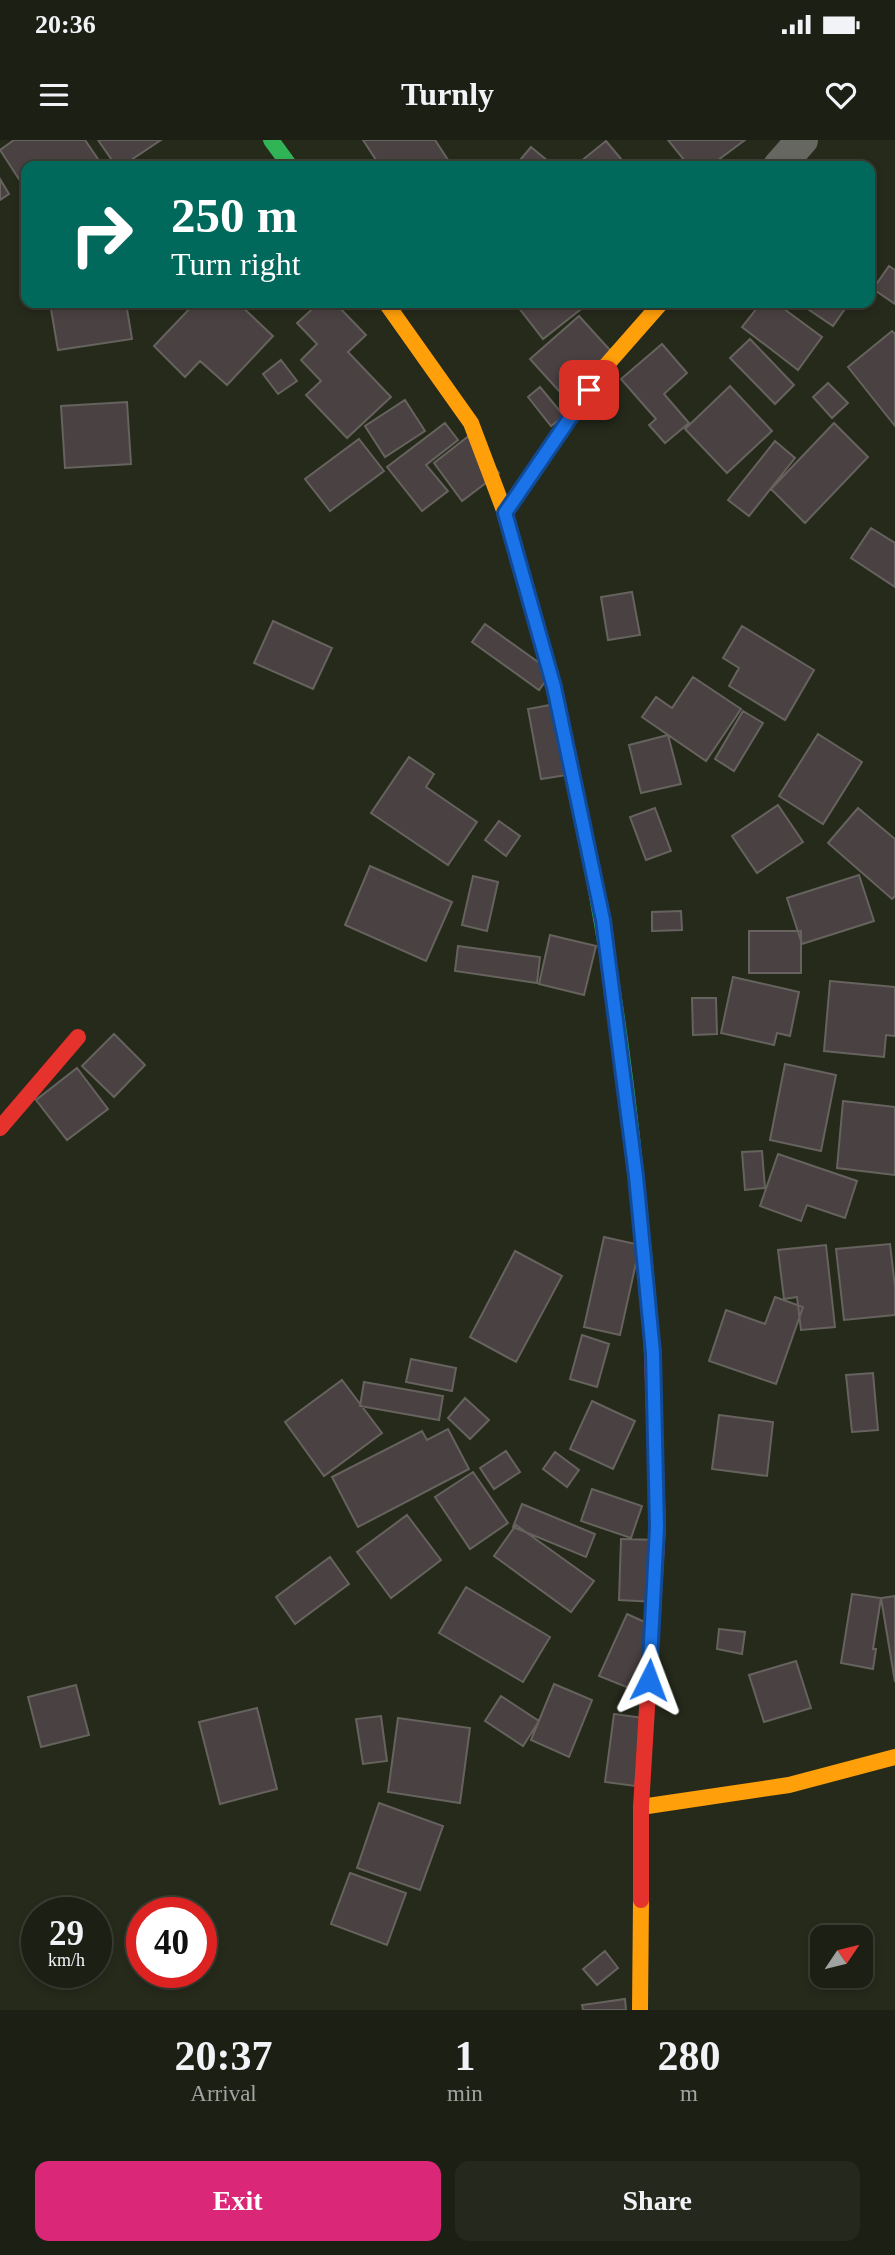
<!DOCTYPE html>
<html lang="en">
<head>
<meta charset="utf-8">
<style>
	body { margin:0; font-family:"Times New Roman",serif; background:#25281d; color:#f1f3f6; height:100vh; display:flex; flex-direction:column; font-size:26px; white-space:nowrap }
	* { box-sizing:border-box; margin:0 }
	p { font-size:23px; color:#a0a3a0 }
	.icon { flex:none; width:38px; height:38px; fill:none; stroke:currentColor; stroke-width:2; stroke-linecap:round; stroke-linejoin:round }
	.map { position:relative; height:1870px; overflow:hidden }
	.drawer { display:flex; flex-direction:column; background:#1c2014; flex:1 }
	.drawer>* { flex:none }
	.hud { position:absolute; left:21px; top:21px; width:854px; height:147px; border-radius:14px; box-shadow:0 4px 10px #0003,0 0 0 2px #3a3e34; background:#00695c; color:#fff; overflow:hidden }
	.needle { width:46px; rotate:55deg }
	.fabs { position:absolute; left:810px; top:1785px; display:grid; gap:14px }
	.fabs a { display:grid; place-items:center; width:63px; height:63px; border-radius:14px; background:#1c2014; box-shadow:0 4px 10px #0003,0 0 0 2px #3a3e34; font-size:35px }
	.speed { position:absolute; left:21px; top:1757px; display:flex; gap:14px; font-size:35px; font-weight:700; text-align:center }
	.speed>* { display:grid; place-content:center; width:91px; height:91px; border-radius:50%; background:#1c2014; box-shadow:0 4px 10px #0003,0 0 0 2px #3a3e34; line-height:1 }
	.speed small { font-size:18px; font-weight:400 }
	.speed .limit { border:10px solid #d22; background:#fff; color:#111 }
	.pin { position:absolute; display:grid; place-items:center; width:60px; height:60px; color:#fff; margin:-30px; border-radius:14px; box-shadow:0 4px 10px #0006 }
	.me { position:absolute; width:77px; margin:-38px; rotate:3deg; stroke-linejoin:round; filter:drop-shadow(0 0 5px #0008) }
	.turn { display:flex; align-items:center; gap:24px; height:147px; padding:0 35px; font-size:32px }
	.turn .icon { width:91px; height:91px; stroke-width:2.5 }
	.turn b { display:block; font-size:49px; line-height:60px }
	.eta { display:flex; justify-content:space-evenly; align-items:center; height:119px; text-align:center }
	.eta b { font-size:42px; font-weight:600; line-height:49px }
	.primary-button { display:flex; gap:14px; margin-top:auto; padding:14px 35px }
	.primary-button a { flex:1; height:80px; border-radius:14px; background:#db2777; color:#fff; font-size:28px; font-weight:600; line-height:80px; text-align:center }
	.primary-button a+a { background:#25281d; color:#f1f3f6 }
	.status { display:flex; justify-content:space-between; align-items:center; height:49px; padding:0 35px; background:#1c2014; direction:ltr }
	.status svg { height:19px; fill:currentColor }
	header { display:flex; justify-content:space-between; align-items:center; height:91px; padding:0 35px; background:#1c2014; font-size:32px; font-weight:600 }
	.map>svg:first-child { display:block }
	.building { fill:#4a4142; stroke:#66625e; stroke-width:2 }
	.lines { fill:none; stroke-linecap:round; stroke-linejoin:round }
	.street { stroke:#666761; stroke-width:32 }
	.fast { stroke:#30b455; stroke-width:16 }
	.slow { stroke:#ff9f0a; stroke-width:16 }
	.jam { stroke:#e5322d; stroke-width:16 }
	.route-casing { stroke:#114b97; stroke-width:18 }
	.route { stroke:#1a73e8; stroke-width:12 }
</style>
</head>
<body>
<div class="status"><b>20:36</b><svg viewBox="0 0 49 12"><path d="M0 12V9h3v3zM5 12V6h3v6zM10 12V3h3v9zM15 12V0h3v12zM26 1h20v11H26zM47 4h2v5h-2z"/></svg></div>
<header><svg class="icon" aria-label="menu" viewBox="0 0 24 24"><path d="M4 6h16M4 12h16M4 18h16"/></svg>Turnly<svg class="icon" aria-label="heart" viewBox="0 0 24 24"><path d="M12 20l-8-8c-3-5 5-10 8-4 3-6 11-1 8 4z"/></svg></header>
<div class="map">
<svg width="895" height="1870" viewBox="0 0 895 1870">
	<rect width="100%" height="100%" fill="#262a1b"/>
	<path class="building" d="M 14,0 L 85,0 L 102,25 L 26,26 L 26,50 L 0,10 Z
		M 98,0 L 161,0 L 122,26 L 116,26 Z
		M 363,0 L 435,0 L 452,26 L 380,26 Z
		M 668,0 L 745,0 L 710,26 L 689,26 Z
		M 606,1 L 627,26 L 575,26 Z
		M 531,7 L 554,26 L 515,26 Z
		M 0,39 L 9,54 L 0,60 Z
		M 889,126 L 895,130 L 895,164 L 873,149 Z
		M 93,163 L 126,163 L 132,199 L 58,210 L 51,169 Z
		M 195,163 L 238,163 L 273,196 L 227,245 L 200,221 L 185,237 L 154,206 Z
		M 319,163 L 335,163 L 366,195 L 348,212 L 391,257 L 347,298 L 306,255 L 321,241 L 301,220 L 317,204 L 297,183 Z
		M 515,163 L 583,163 L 585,166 L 543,199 Z
		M 761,163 L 776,163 L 822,197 L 798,230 L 742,187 Z
		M 799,163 L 849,163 L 833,186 Z
		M 579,176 L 618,219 L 569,262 L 530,219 Z
		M 892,191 L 895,194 L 895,286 L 848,227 Z
		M 750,199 L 794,245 L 775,264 L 730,218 Z
		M 662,204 L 687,233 L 664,254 L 689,283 L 665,303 L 649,285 L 656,279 L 621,239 Z
		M 281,220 L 297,241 L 278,254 L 263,234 Z
		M 828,243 L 848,263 L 832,278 L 813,257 Z
		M 730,246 L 772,291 L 727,333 L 685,289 Z
		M 540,247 L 564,276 L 551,286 L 528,257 Z
		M 405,260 L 425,291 L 385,317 L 365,286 Z
		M 127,262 L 131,324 L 65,328 L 61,266 Z
		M 445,283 L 458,300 L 426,325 L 448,351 L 422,371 L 387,327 Z
		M 834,283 L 868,317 L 805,383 L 771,349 Z
		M 470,295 L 499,333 L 462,361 L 434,323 Z
		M 359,299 L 384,331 L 330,371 L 305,339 Z
		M 775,301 L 795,318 L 749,376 L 728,360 Z
		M 871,388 L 895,403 L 895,447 L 851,418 Z
		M 632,452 L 640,495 L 608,500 L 601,457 Z
		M 273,481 L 332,508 L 313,549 L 254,523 Z
		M 485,484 L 552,532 L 539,550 L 472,502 Z
		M 742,486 L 814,530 L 785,580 L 729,546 L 739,528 L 723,518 Z
		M 693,537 L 741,569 L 706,621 L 642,577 L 656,557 L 672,568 Z
		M 561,563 L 573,634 L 541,639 L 528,569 Z
		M 743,571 L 763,583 L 734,631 L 715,619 Z
		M 818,594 L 862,622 L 823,684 L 779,656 Z
		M 668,595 L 681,644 L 641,653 L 629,605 Z
		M 409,617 L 434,634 L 426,647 L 477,682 L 448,725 L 371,673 Z
		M 778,665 L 803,702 L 757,733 L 732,696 Z
		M 655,668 L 671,711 L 646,720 L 630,677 Z
		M 858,668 L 895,699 L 895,756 L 892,759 L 828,703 Z
		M 499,681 L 520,696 L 506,716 L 485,700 Z
		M 370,726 L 452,762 L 426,821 L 345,785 Z
		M 859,735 L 874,781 L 802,804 L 787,758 Z
		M 473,736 L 498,742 L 487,791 L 462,785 Z
		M 681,771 L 682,790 L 652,791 L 652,772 Z
		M 749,791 L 801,791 L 801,833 L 749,833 Z
		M 550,795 L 596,806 L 584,855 L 539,844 Z
		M 458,806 L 540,817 L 537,843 L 455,831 Z
		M 733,837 L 799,852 L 790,896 L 777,893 L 774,905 L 721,893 Z
		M 830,841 L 895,847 L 895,896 L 886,895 L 884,917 L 824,911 Z
		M 692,858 L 716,858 L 717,894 L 693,895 Z
		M 114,894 L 145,925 L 114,957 L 82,926 Z
		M 785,924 L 836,935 L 821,1011 L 770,1000 Z
		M 77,928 L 108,969 L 67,1000 L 36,960 Z
		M 843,961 L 895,967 L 895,1035 L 837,1028 Z
		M 762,1011 L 765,1048 L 745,1050 L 742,1012 Z
		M 778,1014 L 857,1041 L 845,1078 L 807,1065 L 801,1081 L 760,1066 Z
		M 604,1097 L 640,1105 L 620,1195 L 584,1187 Z
		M 890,1104 L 895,1147 L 895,1175 L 844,1180 L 836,1109 Z
		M 826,1105 L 835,1187 L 801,1190 L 797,1157 L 784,1159 L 778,1110 Z
		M 515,1111 L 562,1136 L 516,1222 L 470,1197 Z
		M 775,1157 L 803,1167 L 776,1244 L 709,1221 L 726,1170 L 765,1184 Z
		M 582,1195 L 609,1204 L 597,1247 L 570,1239 Z
		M 411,1219 L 456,1228 L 452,1251 L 406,1242 Z
		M 873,1233 L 878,1290 L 852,1292 L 846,1235 Z
		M 342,1240 L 382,1293 L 324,1336 L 285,1282 Z
		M 364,1242 L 443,1256 L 439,1280 L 360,1266 Z
		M 465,1258 L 489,1280 L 470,1299 L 448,1278 Z
		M 592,1261 L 635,1281 L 613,1329 L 570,1309 Z
		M 719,1275 L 773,1282 L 767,1336 L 712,1329 Z
		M 448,1289 L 469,1329 L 358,1387 L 332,1337 L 422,1291 L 427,1300 Z
		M 506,1311 L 520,1332 L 494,1349 L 480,1328 Z
		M 555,1312 L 579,1330 L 567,1347 L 543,1329 Z
		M 473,1332 L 508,1383 L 470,1409 L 435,1357 Z
		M 592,1349 L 642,1366 L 631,1398 L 581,1381 Z
		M 522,1364 L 595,1394 L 586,1417 L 513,1387 Z
		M 407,1375 L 441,1420 L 391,1458 L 357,1412 Z
		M 516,1385 L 594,1441 L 571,1472 L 494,1416 Z
		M 621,1399 L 659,1400 L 656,1462 L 619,1460 Z
		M 330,1417 L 349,1444 L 295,1484 L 276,1457 Z
		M 466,1447 L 550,1497 L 523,1542 L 439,1493 Z
		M 852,1454 L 881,1458 L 873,1509 L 876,1509 L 873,1529 L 841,1523 Z
		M 895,1456 L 895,1542 L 881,1458 Z
		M 627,1474 L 656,1487 L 629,1548 L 599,1536 Z
		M 719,1489 L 745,1492 L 742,1514 L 717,1509 Z
		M 796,1521 L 811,1568 L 764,1582 L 749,1535 Z
		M 554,1544 L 592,1560 L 569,1617 L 531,1600 Z
		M 76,1545 L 89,1595 L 41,1607 L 28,1557 Z
		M 501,1556 L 539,1581 L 523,1606 L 485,1581 Z
		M 257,1568 L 277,1649 L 220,1664 L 199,1582 Z
		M 614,1574 L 644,1578 L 635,1646 L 605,1642 Z
		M 381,1576 L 387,1621 L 363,1624 L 356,1579 Z
		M 398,1578 L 470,1588 L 460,1663 L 388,1652 Z
		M 379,1663 L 443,1686 L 420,1750 L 357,1728 Z
		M 350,1733 L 406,1753 L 387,1805 L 331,1784 Z
		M 605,1811 L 618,1828 L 597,1845 L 583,1829 Z
		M 625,1859 L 626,1870 L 583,1870 L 582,1865 Z"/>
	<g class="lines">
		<path class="street" d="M 779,26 L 802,0"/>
		<path class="fast" d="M 271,0 L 290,26
			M 584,690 C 619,855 636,1022 651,1189"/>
		<path class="slow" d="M 386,163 L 471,283 L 505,373 L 554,547 L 584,690
			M 505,373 L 603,229 L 661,163
			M 641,1667 L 789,1645 L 895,1617
			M 640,1870 L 641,1760"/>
		<path class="jam" d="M 0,988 L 78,897
			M 641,1760 L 641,1667 L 658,1387 L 651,1189"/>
	</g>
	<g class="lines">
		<g class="route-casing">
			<path id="route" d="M 589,250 L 505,373 L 554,547 L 603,780 L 636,1036 L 653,1213 L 657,1387 L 649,1540"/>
		</g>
		<use href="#route" class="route"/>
	</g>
</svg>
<div class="fabs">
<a><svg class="needle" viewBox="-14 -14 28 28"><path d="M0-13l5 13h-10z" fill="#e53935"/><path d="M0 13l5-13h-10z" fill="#a0a3a0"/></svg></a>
</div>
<div class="speed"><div>29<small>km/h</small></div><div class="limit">40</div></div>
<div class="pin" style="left:589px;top:250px;background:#d93025"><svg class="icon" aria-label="arrive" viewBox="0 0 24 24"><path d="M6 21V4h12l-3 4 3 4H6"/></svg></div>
<svg class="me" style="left:649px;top:1540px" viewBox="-20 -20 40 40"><path d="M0-17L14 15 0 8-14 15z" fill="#1a73e8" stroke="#fff" stroke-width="4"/></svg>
<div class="hud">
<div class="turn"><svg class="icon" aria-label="right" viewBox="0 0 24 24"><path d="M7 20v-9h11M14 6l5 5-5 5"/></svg><div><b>250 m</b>Turn right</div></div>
</div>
</div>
<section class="drawer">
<div class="eta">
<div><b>20:37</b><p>Arrival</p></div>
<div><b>1</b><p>min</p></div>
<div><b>280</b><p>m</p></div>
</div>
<div class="primary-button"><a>Exit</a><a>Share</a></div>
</section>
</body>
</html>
